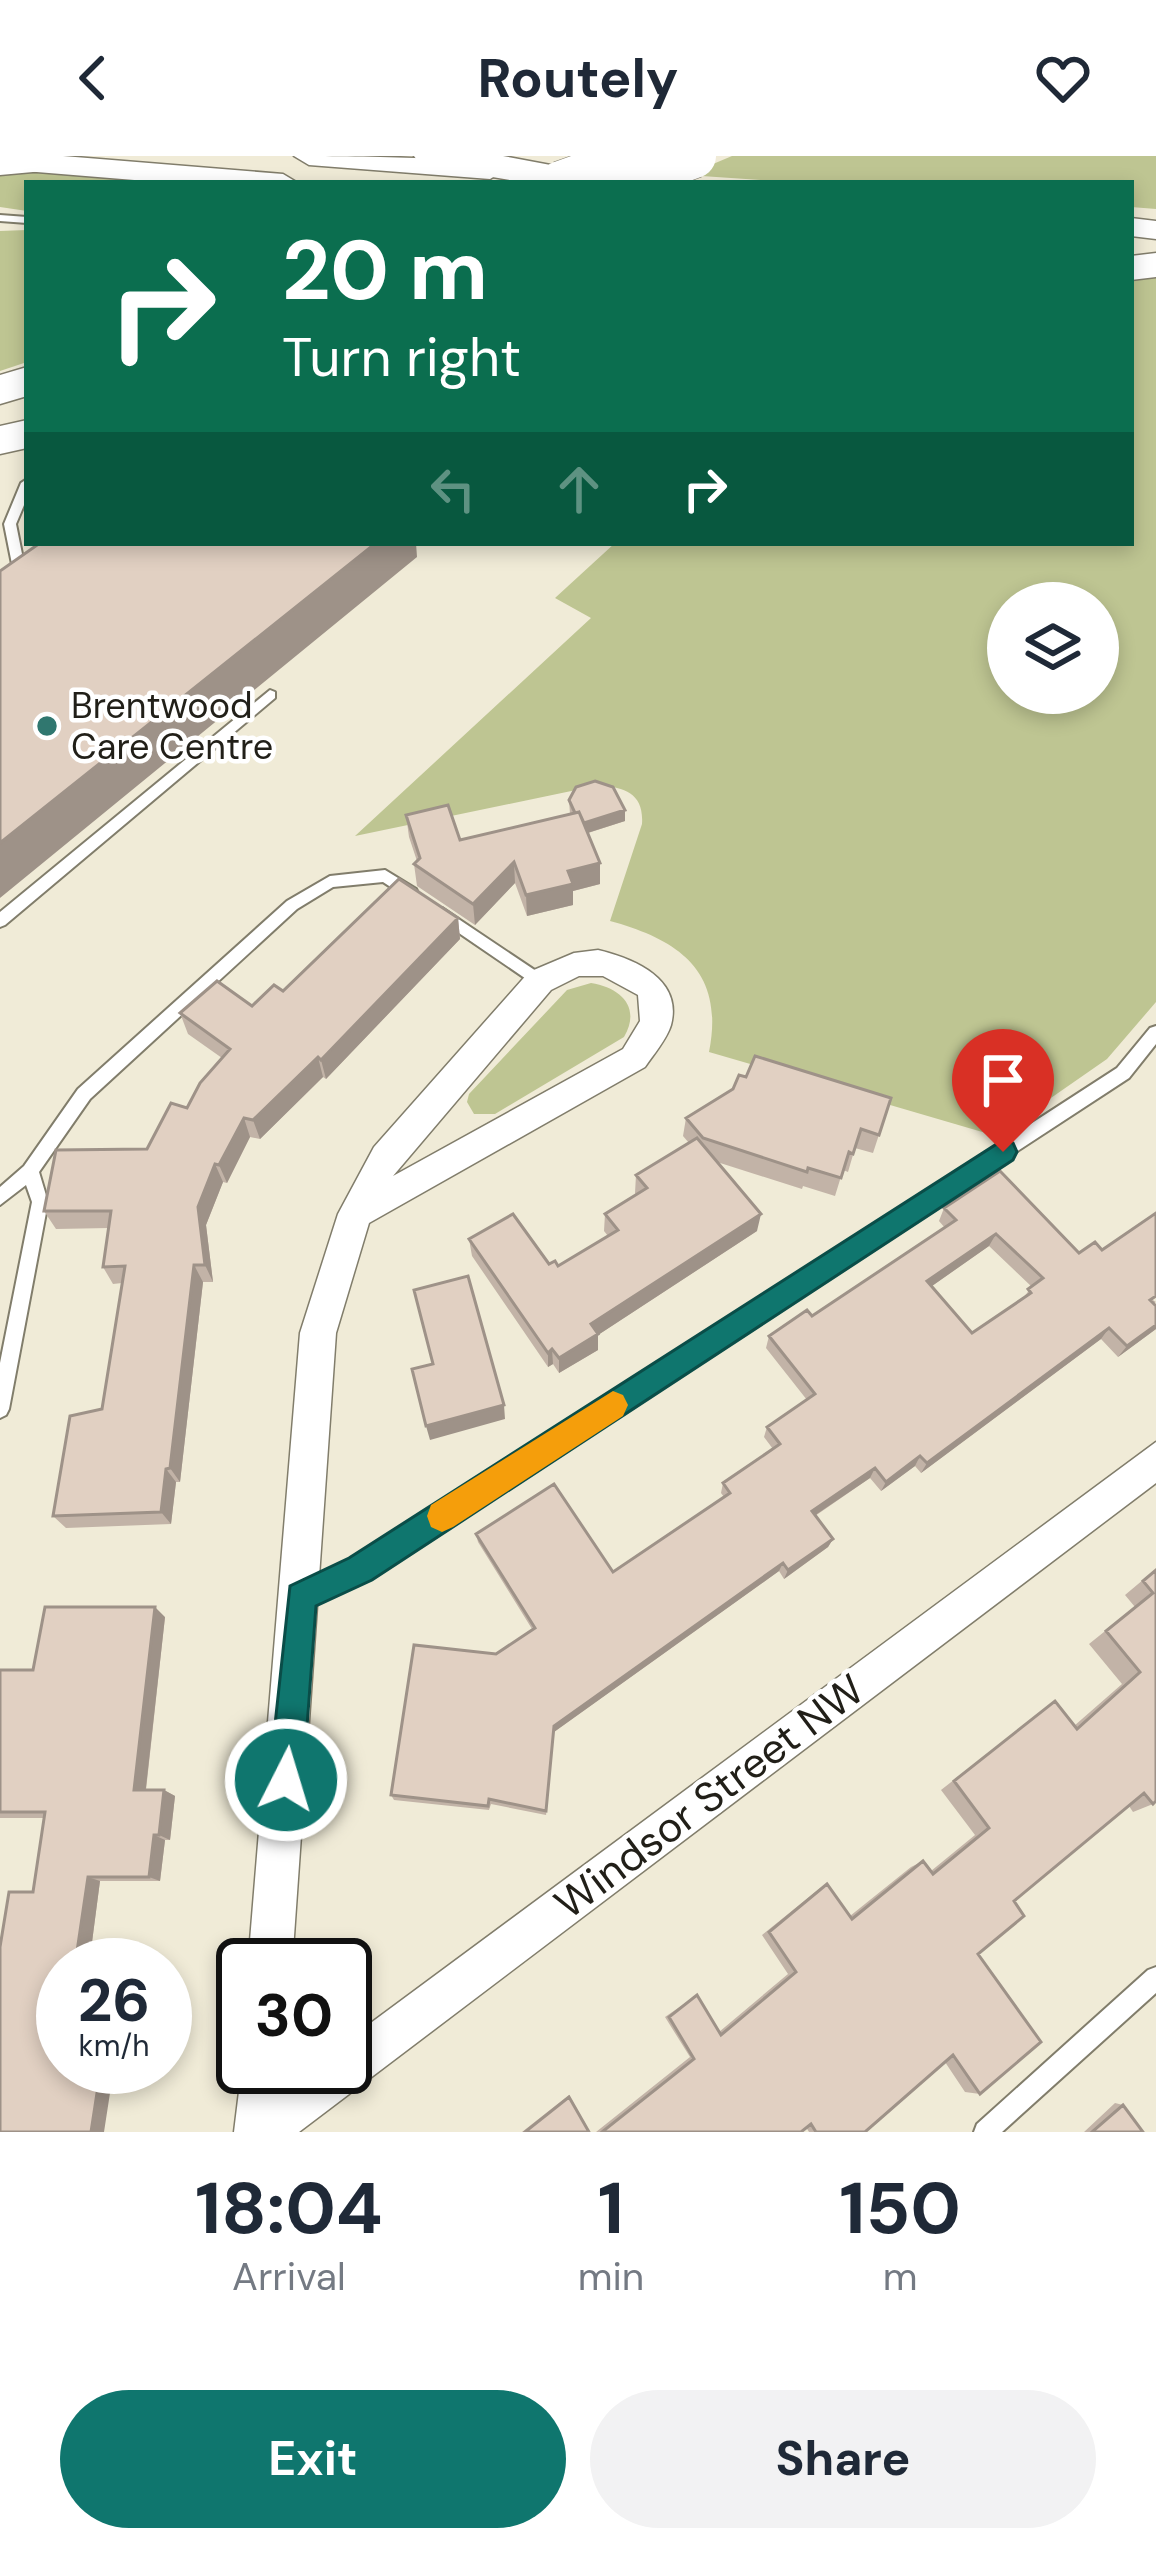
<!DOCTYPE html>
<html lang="en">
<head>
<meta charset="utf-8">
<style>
	body { margin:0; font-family:"DM Sans",sans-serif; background:#f2f2f3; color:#1f2937; height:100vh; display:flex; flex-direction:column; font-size:45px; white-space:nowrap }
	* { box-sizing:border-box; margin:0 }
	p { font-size:39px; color:#747a83 }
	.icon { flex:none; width:66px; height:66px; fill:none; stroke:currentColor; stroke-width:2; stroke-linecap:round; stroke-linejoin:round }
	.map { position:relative; height:1976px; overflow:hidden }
	.sheet { display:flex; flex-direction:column; background:#fff; flex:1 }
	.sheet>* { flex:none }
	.hud { position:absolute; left:24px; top:24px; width:1110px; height:366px; border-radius:0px; box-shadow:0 6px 18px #0003; background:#0b6e4f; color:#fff; overflow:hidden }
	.fabs { position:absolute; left:987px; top:426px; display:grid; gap:24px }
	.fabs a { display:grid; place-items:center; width:132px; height:132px; border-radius:50%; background:#fff; box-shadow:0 6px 18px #0003; font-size:60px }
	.speed { position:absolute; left:36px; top:1782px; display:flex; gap:24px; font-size:60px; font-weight:700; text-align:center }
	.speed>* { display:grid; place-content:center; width:156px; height:156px; border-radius:50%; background:#fff; box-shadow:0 6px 18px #0003; line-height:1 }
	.speed small { font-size:30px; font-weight:400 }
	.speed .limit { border:6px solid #111; border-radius:18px; background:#fff; color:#111 }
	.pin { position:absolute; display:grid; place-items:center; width:102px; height:102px; color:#fff; margin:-123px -51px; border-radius:50% 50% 50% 0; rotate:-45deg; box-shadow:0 0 12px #0007 }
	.pin .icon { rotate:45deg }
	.me { position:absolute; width:132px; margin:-66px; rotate:5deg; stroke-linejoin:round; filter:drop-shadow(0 0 9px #0008) }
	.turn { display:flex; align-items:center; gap:42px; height:252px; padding:0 60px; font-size:54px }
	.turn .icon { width:156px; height:156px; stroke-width:2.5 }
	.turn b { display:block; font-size:84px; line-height:102px }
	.lanes { display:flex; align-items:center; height:114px; padding:0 60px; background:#0003; justify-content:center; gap:60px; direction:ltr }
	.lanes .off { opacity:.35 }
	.eta { display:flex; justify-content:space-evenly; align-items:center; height:204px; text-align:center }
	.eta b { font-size:72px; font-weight:700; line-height:84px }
	.action { display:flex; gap:24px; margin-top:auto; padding:24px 60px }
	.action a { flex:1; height:138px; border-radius:72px; background:#0f766e; color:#fff; font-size:48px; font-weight:700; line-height:138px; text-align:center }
	.action a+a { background:#f2f2f3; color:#1f2937 }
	header { display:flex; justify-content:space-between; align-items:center; height:156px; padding:0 60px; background:#fff; font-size:54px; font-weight:700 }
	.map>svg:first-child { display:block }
	.green { fill:#bec592; fill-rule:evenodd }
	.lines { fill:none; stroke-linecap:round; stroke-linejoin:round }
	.lane-casing { stroke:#817d6b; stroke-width:4 }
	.street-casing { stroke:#817d6b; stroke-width:3 }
	.secondary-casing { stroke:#817d6b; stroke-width:3 }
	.highway-casing { stroke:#817d6b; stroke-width:3 }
	.lane { fill:#fff; fill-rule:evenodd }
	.street { fill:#fff; fill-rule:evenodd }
	.secondary { fill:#fff; fill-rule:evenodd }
	.highway { fill:#fff; fill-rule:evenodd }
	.highway-bridge-casing { stroke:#817d6b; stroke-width:45; stroke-linecap:butt }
	.highway-bridge { stroke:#fff; stroke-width:44 }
	.wall { fill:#c2b3a7; fill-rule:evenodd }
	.shaded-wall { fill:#9e9288 }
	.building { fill:#e1d0c2; stroke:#9e9288; stroke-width:3; fill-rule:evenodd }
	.route { fill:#0f766e; stroke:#0a4d48; stroke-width:3 }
	.slow { fill:#f59e0b }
	.poi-dot { fill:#30776f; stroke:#fff; stroke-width:4.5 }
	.labels { text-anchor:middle; stroke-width:9; stroke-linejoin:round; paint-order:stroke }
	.poi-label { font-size:36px; fill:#211f18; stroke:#fff; text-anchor:start }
	.near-street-label { font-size:42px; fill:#211f18; stroke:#fff }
</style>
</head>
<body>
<header><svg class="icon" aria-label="back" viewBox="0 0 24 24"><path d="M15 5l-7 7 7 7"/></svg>Routely<svg class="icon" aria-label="heart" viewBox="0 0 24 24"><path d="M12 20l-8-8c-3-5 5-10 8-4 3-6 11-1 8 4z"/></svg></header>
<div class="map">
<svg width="1156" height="1976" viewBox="0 0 1156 1976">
	<rect width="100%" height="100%" fill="#f0ebd7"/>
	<path class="green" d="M 732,0 L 1156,0 L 1156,53 L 1131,51 L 1131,27 L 802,27 L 687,19 Z
		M 0,13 L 144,25 L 151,27 L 27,27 L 27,55 L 0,51 Z
		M 27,74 L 27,206 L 0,215 L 0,75 Z
		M 1156,119 L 1156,846 L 1107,903 L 996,980 L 709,896 C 725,816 680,784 610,765 L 642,668 C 644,638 626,632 600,629 L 355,680 L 591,462 L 555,442 L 615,387 L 1131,387 L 1131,123 ZM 1008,447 L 1098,447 L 1098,537 L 1008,537 Z
		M 591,827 C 622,832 641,852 624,881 L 495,958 L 474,958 L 467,946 L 469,938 L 567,834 Z"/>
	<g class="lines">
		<g class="lane-casing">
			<path id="lane" d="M 0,59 L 27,61 L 27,67 L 0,65 Z
				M 27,323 L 27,342 L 16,368 L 27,423 L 21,427 L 15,423 L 4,368 L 21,327 Z
				M 270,534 L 275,536 L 275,542 L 5,769 L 0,771 L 0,756 Z
				M 385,714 L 416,733 L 418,737 L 416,741 L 406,741 L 383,726 L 333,731 L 297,753 L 90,943 L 39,1016 L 48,1046 L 9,1253 L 6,1259 L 0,1262 L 0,1207 L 32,1046 L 26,1029 L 0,1049 L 0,1031 L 24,1010 L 78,933 L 287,745 L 330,720 Z
				M 442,752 L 545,821 L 548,825 L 545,829 L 535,829 L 437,762 L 434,758 Z
				M 1156,870 L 1156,888 L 1129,922 L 368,1420 L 302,1451 L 295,1448 L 292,1441 L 295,1434 L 354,1406 L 1117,912 L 1150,872 Z
				M 1156,1811 L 1156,1837 L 1002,1976 L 974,1976 L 977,1968 L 1148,1814 Z"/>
		</g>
		<g class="street-casing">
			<path id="street" d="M 598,794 C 635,803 683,823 671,869 C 667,883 653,899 645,911 L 369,1067 L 336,1177 L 292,1809 L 248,1809 L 300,1177 L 338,1058 L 374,991 L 529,816 L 574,797 ZM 579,820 L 603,820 L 638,839 L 640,865 L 623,893 L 393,1020 L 551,834 Z
				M 1156,1286 L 1156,1327 L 299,1976 L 234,1976 L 243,1903 L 243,1911 L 284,1911 L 283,1933 L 312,1911 L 345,1911 L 345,1886 Z"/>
		</g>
		<g class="secondary-casing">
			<path id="secondary" d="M 0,0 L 63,0 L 283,18 L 298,27 L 171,27 L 0,13 Z
				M 294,0 C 330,0 486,0 505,14 L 490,23 L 309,9 Z
				M 1131,62 L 1156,65 L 1156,83 L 1131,80 Z"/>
		</g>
		<g class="highway-casing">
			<path id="highway" d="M 0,0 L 45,0 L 50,7 L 44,15 L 0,19 Z
				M 414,0 L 503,0 L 556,10 L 562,18 L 556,26 L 528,27 L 433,11 L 420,8 Z
				M 1156,97 L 1156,121 L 1131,124 L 1131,100 Z
				M 27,211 L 27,240 L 0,248 L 0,219 Z
				M 27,264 L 27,292 L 0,298 L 0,270 Z"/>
		</g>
		<use href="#lane" class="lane"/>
		<use href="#street" class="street"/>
		<use href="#secondary" class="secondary"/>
		<use href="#highway" class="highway"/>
		<g class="highway-bridge-casing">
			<path id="highway-bridge" d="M 561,27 L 636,0
				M 620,27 L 694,0"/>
		</g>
		<use href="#highway-bridge" class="highway-bridge"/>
	</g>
	<path class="wall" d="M 569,644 L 625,654 L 625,665 L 588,677 L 600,728 L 573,735 L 573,749 L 527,760 L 515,727 L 475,769 L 417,730 L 414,708 L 417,705 L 409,681 L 406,659 L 460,684 L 570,658 Z
		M 458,762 L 460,783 L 326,923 L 323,921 L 260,983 L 250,981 L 227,1027 L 223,1026 L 206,1069 L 213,1126 L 203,1126 L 180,1326 L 176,1326 L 171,1368 L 66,1372 L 53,1360 L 102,1253 L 122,1127 L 113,1128 L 103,1111 L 109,1072 L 56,1073 L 44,1055 L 147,993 L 187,952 L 222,902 L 188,878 L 180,857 L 252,850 L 283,835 Z
		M 746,921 L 891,942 L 873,997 L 855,992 L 848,1016 L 843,1014 L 835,1040 L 803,1030 L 802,1033 L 717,1006 L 757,1075 L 598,1179 L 598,1194 L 559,1217 L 553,1208 L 548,1211 L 472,1100 L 469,1083 L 558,1110 L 608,1080 L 604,1075 L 605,1058 L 636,1039 L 635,1037 L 636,1019 L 689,987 L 683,980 L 686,962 L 733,933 Z
		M 944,1052 L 1079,1097 L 1156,1146 L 1153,1148 L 1156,1173 L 1118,1201 L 1101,1183 L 921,1317 L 915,1310 L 881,1335 L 870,1322 L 815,1360 L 833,1383 L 828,1391 L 784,1423 L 779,1415 L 554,1576 L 546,1659 L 491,1648 L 489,1654 L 394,1644 L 391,1639 L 496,1498 L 532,1473 L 478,1386 L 476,1378 L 613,1416 L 724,1341 L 721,1337 L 723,1327 L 773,1293 L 764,1281 L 767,1271 L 807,1244 L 766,1192 L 769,1180 L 812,1160 L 945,1072 L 939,1065 ZM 989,1090 L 1032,1131 L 1022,1143 L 972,1177 L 932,1130 Z
		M 1156,1413 L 1153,1648 L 1133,1656 L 1129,1650 L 1014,1745 L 978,1798 L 980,1938 L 965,1936 L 945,1906 L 865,1976 L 809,1976 L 806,1971 L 801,1976 L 596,1976 L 690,1901 L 665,1861 L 697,1839 L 719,1876 L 788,1818 L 762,1779 L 819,1733 L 827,1728 L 850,1760 L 911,1711 L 923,1705 L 931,1715 L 975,1679 L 941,1634 L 1055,1545 L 1074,1570 L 1122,1528 L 1089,1488 L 1135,1451 L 1125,1439 Z
		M 165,1461 L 146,1634 L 164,1634 L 175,1640 L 170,1684 L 165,1684 L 160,1725 L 100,1725 L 89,1809 L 63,1809 L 33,1736 L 44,1662 L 0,1662 L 0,1514 L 33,1514 Z
		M 569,1939 L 590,1976 L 522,1976 Z
		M 1115,1947 L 1123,1949 L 1143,1976 L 1084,1976 Z"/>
	<path class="shaded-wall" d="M 376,387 L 416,387 L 417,401 L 0,742 L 0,687 Z
		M 625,654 L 625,665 L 581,679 L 581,668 Z
		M 514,706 L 515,727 L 475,769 L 473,748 Z
		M 600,707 L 600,728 L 573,735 L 573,749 L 527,760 L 526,739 L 568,715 Z
		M 458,762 L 460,783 L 326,923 L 321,904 Z
		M 318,901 L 323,921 L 260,983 L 253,964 Z
		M 244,962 L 250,981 L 227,1027 L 219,1009 Z
		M 215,1008 L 223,1026 L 206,1069 L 213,1126 L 205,1109 L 198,1051 Z
		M 761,1058 L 757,1075 L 598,1179 L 598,1194 L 559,1217 L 559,1202 L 591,1168 Z
		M 996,1078 L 989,1090 L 922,1137 L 927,1125 Z
		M 194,1109 L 203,1126 L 180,1326 L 170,1312 Z
		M 1156,1169 L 1156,1173 L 1118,1201 L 1127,1190 Z
		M 1109,1172 L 1101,1183 L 921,1317 L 927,1307 Z
		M 552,1193 L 553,1208 L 548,1211 L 548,1197 Z
		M 504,1249 L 505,1263 L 430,1284 L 426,1270 Z
		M 920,1300 L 915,1310 L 881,1335 L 886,1326 Z
		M 875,1312 L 870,1322 L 808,1364 L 812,1355 Z
		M 166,1313 L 176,1326 L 171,1368 L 161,1356 Z
		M 833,1383 L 828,1391 L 784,1423 L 788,1414 Z
		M 783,1407 L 779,1415 L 554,1576 L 546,1659 L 554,1570 Z
		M 155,1451 L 165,1461 L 145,1640 L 134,1634 Z
		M 164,1634 L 175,1640 L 170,1684 L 159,1679 Z
		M 154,1679 L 165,1684 L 160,1725 L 149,1721 Z
		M 88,1721 L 100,1725 L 89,1809 L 75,1809 Z
		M 101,1911 L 114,1911 L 104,1976 L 91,1976 Z"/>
	<path class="building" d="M 40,387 L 376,387 L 0,687 L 0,415 Z
		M 595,625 L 613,631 L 625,654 L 584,667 L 579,656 L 575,657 L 569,644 L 576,631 Z
		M 448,649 L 460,684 L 579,656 L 600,707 L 568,715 L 573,728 L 526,739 L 514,706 L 473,748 L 414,708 L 420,702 L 406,659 Z
		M 399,723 L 458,762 L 321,904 L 318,901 L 253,964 L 244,962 L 219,1009 L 215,1008 L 198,1051 L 205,1109 L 194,1109 L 170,1312 L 166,1313 L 161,1356 L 53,1360 L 70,1260 L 102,1253 L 125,1110 L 103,1111 L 111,1055 L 44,1055 L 56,994 L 147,993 L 171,947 L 187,952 L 200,927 L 230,893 L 180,857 L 217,825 L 252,850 L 274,829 L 283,835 Z
		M 755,900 L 891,942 L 879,979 L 861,973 L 853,998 L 849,996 L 841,1022 L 808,1012 L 807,1016 L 703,982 L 686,962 L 733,933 L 739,919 L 746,921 Z
		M 697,982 L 761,1058 L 591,1168 L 598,1178 L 559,1202 L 552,1193 L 548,1197 L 469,1083 L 513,1058 L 549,1108 L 555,1105 L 558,1110 L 618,1074 L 605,1058 L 647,1032 L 636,1019 Z
		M 1000,1015 L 1079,1097 L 1095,1086 L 1102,1094 L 1156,1057 L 1156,1140 L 1150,1144 L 1156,1150 L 1156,1169 L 1127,1190 L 1109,1172 L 927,1307 L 920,1300 L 886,1326 L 875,1312 L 812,1355 L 833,1383 L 788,1414 L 783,1407 L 554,1570 L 546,1655 L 489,1643 L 488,1650 L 391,1639 L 414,1489 L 496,1498 L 535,1472 L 476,1378 L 554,1328 L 613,1416 L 730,1337 L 723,1327 L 780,1288 L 767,1271 L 815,1238 L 769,1180 L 807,1154 L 812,1160 L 956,1064 L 944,1052 ZM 996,1078 L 1043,1122 L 1028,1133 L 1031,1137 L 972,1177 L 927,1125 Z
		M 468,1120 L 504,1249 L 426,1270 L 412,1213 L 433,1208 L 414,1134 Z
		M 1156,1414 L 1156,1645 L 1153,1648 L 1144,1637 L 1014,1745 L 1024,1760 L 978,1798 L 1041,1886 L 980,1938 L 953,1899 L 865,1976 L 816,1976 L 811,1968 L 801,1976 L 602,1976 L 694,1903 L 669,1861 L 697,1839 L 721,1879 L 796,1816 L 769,1776 L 827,1728 L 852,1763 L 923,1705 L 933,1718 L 989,1672 L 954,1625 L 1055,1545 L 1077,1573 L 1140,1516 L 1106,1475 L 1153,1437 L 1143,1425 Z
		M 45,1451 L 155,1451 L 134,1634 L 164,1634 L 159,1679 L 154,1679 L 149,1721 L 88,1721 L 75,1809 L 63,1809 L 63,1911 L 101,1911 L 91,1976 L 0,1976 L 0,1791 L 9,1736 L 33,1736 L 45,1656 L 0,1656 L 0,1514 L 33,1514 Z
		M 569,1941 L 589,1976 L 525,1976 Z
		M 1123,1949 L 1143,1976 L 1092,1976 Z"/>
	<path class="route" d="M 1003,984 L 1013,987 L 1017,996 L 1013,1004 L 372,1424 L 316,1450 L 303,1624 L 298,1636 L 286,1641 L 274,1636 L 269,1624 L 290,1430 L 349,1402 Z"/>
	<path class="slow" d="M 613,1235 L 623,1239 L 628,1249 L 623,1260 L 453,1371 L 442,1376 L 431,1371 L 427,1360 L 431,1349 Z"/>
	<circle class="poi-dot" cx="47" cy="570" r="12"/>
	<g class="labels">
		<g class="poi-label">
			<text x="71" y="562">Brentwood<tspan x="71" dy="41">Care Centre</tspan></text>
		</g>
		<g class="near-street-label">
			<text transform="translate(709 1640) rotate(-37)" y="15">Windsor Street NW</text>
		</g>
	</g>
</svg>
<div class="fabs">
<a><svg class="icon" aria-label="layers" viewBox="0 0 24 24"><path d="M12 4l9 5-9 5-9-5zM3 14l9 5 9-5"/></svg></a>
</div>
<div class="speed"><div>26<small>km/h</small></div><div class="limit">30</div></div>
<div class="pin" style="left:1003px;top:996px;background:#d93025"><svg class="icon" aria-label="arrive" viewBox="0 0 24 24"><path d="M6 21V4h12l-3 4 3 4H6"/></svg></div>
<svg class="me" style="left:286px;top:1624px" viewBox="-20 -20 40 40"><circle r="17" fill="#0f766e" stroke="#fff" stroke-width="3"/><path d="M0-11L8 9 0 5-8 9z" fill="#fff"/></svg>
<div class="hud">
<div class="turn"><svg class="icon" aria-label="right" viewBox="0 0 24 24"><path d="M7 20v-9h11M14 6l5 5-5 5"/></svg><div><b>20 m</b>Turn right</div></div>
<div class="lanes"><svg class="icon off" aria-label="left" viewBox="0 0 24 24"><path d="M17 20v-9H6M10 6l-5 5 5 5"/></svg><svg class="icon off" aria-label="ahead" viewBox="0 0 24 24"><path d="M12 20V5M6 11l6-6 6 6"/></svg><svg class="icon" aria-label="right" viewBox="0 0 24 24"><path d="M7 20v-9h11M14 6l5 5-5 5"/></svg></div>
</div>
</div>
<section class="sheet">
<div class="eta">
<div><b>18:04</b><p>Arrival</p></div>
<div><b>1</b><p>min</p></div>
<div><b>150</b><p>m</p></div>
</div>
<div class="action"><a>Exit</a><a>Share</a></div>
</section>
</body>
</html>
